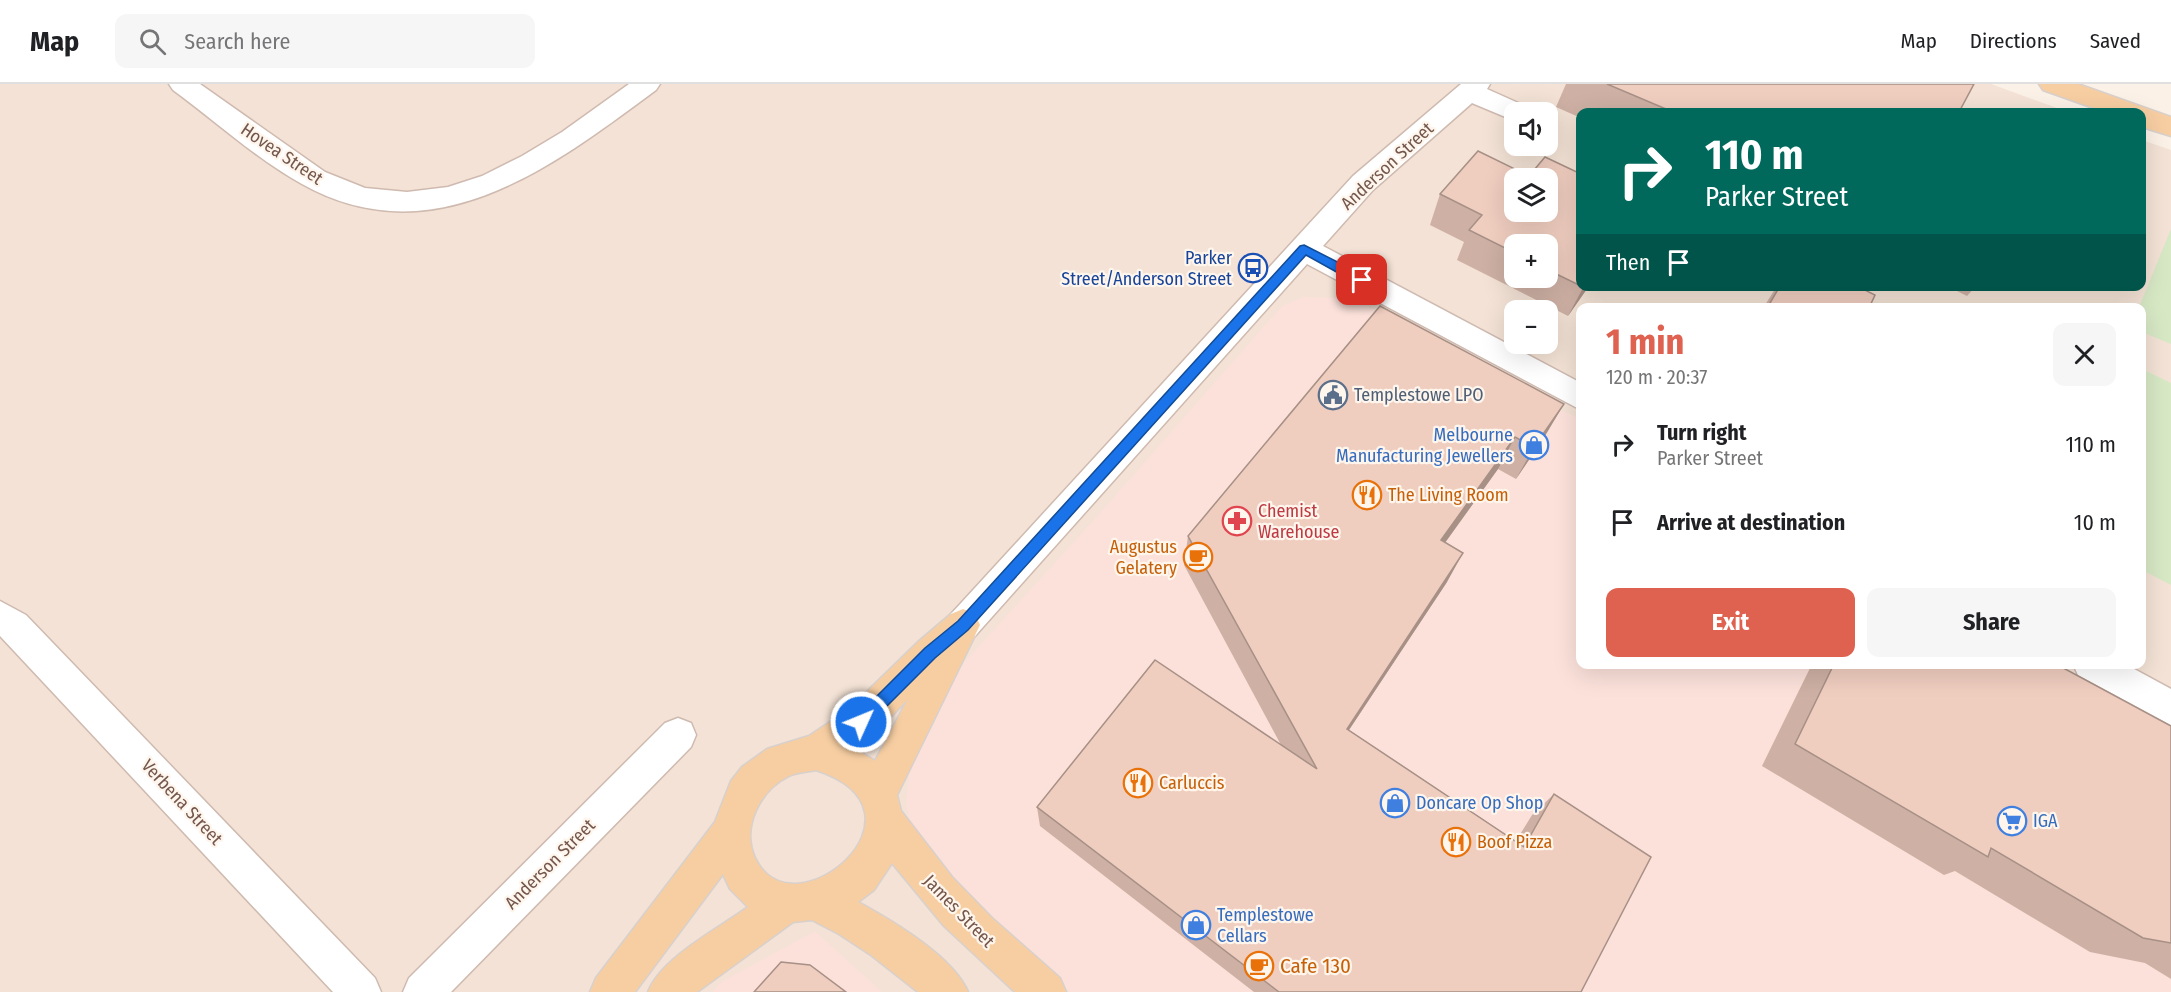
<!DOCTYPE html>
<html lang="en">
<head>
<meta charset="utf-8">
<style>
	body { margin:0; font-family:"Fira Sans Condensed",sans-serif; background:#f6f6f6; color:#202124; height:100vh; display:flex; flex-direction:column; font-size:22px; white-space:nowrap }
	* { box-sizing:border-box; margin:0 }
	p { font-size:20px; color:#757577 }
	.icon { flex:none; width:33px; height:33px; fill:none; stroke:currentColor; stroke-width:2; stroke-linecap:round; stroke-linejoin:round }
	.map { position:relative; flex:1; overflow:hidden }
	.drawer { position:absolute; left:1576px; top:219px; width:570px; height:366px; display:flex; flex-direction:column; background:#fff; border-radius:12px; box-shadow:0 6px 24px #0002 }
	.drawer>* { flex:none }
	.hud { position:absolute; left:1576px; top:24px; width:570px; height:183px; border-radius:12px; box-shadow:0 6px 24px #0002; background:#00695c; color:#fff; overflow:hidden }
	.tools { position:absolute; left:1504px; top:18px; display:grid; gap:12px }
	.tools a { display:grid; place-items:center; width:54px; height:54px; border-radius:12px; background:#fff; box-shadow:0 6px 24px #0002; font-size:30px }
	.pin { position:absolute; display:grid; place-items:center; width:51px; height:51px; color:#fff; margin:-26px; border-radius:12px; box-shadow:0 3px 9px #0006 }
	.me { position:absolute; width:66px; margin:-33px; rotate:46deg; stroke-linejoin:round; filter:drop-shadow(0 0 4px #0008) }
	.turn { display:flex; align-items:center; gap:21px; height:126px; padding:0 30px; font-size:27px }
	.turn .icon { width:78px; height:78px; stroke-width:2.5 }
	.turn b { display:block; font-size:42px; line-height:51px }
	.then { display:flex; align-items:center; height:57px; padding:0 30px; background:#0003; gap:12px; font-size:22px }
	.round { display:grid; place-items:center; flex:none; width:63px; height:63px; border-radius:12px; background:#f6f6f6 }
	.overview { display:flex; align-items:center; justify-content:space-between; height:102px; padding:0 30px }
	h1 { font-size:36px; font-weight:700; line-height:45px; color:#df6251 }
	.action { display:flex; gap:12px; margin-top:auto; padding:12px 30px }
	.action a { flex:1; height:69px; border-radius:12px; background:#df6251; color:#fff; font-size:24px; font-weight:700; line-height:69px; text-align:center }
	.action a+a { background:#f6f6f6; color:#202124 }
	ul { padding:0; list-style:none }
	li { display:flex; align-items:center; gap:18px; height:78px; padding:0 30px }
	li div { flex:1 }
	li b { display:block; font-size:22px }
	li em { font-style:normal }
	header { display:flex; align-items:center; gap:36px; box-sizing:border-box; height:84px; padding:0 30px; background:#fff; border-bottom:2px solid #e0e0e0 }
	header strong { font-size:28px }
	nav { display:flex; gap:33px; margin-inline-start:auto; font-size:21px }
	.search { width:420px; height:54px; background:#f6f6f6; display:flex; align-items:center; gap:15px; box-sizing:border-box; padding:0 21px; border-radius:12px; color:#757577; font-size:22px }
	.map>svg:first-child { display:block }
	.residential { fill:#f3e2d5; fill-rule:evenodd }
	.commercial { fill:#fbe1da }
	.green { fill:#d7e8c5 }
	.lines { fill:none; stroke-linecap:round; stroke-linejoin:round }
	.minor-casing { stroke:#cfbab0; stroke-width:3 }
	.major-casing { stroke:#d8d0cd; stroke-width:3 }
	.minor { fill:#fff; fill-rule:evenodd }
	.major { fill:#f7cea2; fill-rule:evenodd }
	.wall { fill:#ceb0a4; fill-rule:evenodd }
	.shaded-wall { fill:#a79086 }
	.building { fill:#efcdbf; stroke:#a79086; stroke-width:1.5; fill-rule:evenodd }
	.route { fill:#1a73e8; stroke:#114b97; stroke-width:1.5 }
	.labels { text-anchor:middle; stroke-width:4.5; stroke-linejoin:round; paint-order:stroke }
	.street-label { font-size:18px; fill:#73564c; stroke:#fef5ec }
	.transit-label { font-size:18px; fill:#164399; stroke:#fef5ec; text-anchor:end }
	.service-label { font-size:18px; fill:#4e5e75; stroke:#fef5ec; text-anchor:start }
	.shop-label { font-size:18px; fill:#366cbe; stroke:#fef5ec; text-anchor:start }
	.food-label { font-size:18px; fill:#c56008; stroke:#fef5ec; text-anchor:start }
	.health-label { font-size:18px; fill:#be3a42; stroke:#fef5ec; text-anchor:start }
	.near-food-label { font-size:21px; fill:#c56008; stroke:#fef5ec; text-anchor:start }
</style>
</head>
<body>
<header>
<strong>Map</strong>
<div class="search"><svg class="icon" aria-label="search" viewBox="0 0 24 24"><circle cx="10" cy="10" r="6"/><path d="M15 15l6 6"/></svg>Search here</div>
<nav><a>Map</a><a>Directions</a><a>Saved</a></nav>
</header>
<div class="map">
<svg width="2171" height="908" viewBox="0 0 2171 908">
	<rect width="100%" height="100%" fill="#fbf1e6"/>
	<path class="residential" d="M 0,0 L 1991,0 L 2068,28 L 1581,28 L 1581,202 L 2142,202 L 2142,56 L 2171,66 L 2171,908 L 0,908 ZM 1515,28 L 1548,28 L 1548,62 L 1515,62 ZM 1515,94 L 1548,94 L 1548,128 L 1515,128 ZM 1515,160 L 1548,160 L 1548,194 L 1515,194 ZM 1581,224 L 2142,224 L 2142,580 L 1581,580 ZM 1515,226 L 1548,226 L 1548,260 L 1515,260 Z"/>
	<path class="commercial" d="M 1303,213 L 1342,214 L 1364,220 L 1581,336 L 1581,580 L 2046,581 L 2171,648 L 2171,908 L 1070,908 L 985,838 L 911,744 L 906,720 L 910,681 L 961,582 L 1100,429 L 1282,222 Z
		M 815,847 L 882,908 L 712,908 L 721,898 Z"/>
	<path class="green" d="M 2171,145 L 2171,260 L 2142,248 L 2142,224 L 2139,223 Z
		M 2142,285 L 2171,299 L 2171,501 L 2142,486 Z"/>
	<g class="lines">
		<g class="minor-casing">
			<path id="minor" d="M 169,0 L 200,0 L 325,88 L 365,104 L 407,108 L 448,103 L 482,92 L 522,72 L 562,48 L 629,0 L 660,0 L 656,6 C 552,83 434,174 302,100 C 258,76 214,36 173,6 Z
				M 1461,0 L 1490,0 L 1487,5 L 1525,22 L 1529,28 L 1515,28 L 1515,37 L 1472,19 L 1373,106 L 1323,162 L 1581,299 L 1581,326 L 1307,180 L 975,552 L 963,557 L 951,552 L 946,541 L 951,530 L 1353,92 Z
				M 0,517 L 26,531 L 375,894 L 381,908 L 333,908 L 0,552 Z
				M 2073,580 L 2125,580 L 2171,605 L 2171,641 L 2078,591 Z
				M 678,634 L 691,639 L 696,651 L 691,663 L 451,908 L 403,908 L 409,894 L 665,639 Z"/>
		</g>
		<g class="major-casing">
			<path id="major" d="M 2039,0 L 2078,0 L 2171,33 L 2171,52 L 2142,43 L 2142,28 L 2105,28 L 2043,6 Z
				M 963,525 L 975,530 L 980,541 L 897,711 L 901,727 L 952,793 L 992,834 L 1060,894 L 1066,908 L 1015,908 L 944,842 L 892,779 L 874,806 L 858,818 C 891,836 953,872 968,908 L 918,908 L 871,871 L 839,850 L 812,836 L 793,838 L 697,908 L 648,908 C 662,873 718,845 748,823 L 730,805 L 723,790 L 635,908 L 590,908 L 596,894 L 715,738 L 731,697 L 742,683 L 767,665 L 809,652 L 848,626 L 918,558 L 951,530 ZM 908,615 L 875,677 L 854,664 L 874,650 ZM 816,686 C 942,727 793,854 755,774 C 741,743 760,706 789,692 C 797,688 807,688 816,686 Z"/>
		</g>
		<use href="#minor" class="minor"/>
		<use href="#major" class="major"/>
	</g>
	<path class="wall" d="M 1566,0 L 1974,0 L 1959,28 L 1581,28 L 1581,34 L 1556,23 Z
		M 1478,67 L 1581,202 L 1589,202 L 1568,232 L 1457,176 L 1464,158 L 1430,141 L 1440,110 ZM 1515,160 L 1548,160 L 1548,194 L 1515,194 Z
		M 1777,202 L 1857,202 L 1869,224 L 1763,224 Z
		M 1947,202 L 1976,202 L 1967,212 Z
		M 1380,222 L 1545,352 L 1516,395 L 1498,385 L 1445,459 L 1447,498 L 1349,646 L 1516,757 L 1532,731 L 1554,710 L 1581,908 L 1254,908 L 1040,742 L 1037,723 L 1281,661 L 1184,481 L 1188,452 Z
		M 1812,580 L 2056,580 L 2171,642 L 2171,895 L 2145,879 L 2090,868 L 1955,787 L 1944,791 L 1762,682 Z"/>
	<path class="shaded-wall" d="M 1584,202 L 1589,202 L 1568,232 Z
		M 1564,320 L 1545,352 L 1516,395 L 1534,363 Z
		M 1515,353 L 1498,385 L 1426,485 L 1441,456 Z
		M 1463,469 L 1447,498 L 1335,667 L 1347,645 Z"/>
	<path class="building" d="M 1607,0 L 1974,0 L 1959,28 L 1673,28 Z
		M 1478,67 L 1529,92 L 1545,73 L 1581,90 L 1581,202 L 1548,186 L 1548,160 L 1515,160 L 1515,169 L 1469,146 L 1482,131 L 1440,110 ZM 1515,94 L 1548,94 L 1548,128 L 1515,128 Z
		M 1780,202 L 1857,202 L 1875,211 L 1869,224 L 1767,224 Z
		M 1380,222 L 1564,320 L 1534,363 L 1515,353 L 1441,456 L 1463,469 L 1347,645 L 1524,763 L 1554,710 L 1651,773 L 1581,908 L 1279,908 L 1037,723 L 1155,576 L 1317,685 L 1188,452 Z
		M 1834,580 L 2056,580 L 2171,642 L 2171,859 L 2143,854 L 1991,764 L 1988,773 L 1795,660 Z
		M 781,878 L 810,881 L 846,908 L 754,908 Z"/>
	<path class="route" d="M 1304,161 L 1367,193 L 1367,200 L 1358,200 L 1306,171 L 968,546 L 935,574 L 866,643 L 856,643 L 854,638 L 856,633 L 925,564 L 958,537 L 1300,162 Z"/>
	<defs>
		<g id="bus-ring" transform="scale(1.5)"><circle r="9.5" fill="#fef5ec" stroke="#1a4fb4" stroke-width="1.5"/><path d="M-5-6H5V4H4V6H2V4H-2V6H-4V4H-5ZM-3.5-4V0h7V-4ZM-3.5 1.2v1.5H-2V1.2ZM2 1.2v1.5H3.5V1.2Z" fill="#1a4fb4"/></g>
		<g id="civic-ring" transform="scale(1.5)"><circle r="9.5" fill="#fef5ec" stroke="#5c6f8a" stroke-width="1.5"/><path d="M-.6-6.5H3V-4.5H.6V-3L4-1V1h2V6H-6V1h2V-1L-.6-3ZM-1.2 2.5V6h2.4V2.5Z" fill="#5c6f8a"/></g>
		<g id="shop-ring" transform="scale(1.5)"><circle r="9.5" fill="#fef5ec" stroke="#3f7fe0" stroke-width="1.5"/><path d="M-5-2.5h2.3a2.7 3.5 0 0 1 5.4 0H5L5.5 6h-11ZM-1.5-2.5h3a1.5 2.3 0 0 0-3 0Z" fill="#3f7fe0"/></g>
		<g id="restaurant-ring" transform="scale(1.5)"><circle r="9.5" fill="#fef5ec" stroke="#e8710a" stroke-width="1.5"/><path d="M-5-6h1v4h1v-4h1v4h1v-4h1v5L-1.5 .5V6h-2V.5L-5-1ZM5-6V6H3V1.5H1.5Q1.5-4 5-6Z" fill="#e8710a"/></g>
		<g id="pharmacy-ring" transform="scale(1.5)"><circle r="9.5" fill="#fef5ec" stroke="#e0444e" stroke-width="1.5"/><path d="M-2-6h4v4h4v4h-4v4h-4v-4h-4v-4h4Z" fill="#e0444e"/></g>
		<g id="cafe-ring" transform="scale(1.5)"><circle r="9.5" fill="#fef5ec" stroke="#e8710a" stroke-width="1.5"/><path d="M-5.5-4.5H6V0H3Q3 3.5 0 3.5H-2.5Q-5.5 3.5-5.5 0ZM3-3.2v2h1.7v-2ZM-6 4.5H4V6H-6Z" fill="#e8710a"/></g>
		<g id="supermarket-ring" transform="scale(1.5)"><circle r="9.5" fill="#fef5ec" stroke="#3f7fe0" stroke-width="1.5"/><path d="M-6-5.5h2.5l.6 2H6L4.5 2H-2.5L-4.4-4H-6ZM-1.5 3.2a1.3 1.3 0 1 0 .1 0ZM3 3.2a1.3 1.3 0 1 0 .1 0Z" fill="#3f7fe0"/></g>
	</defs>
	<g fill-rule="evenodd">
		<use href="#bus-ring" x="1253" y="184"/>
		<use href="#civic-ring" x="1333" y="311"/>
		<use href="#shop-ring" x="1534" y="361"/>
		<use href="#restaurant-ring" x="1367" y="411"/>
		<use href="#pharmacy-ring" x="1237" y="437"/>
		<use href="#cafe-ring" x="1198" y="473"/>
		<use href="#restaurant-ring" x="1138" y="699"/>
		<use href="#shop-ring" x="1395" y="719"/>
		<use href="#supermarket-ring" x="2012" y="737"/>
		<use href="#restaurant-ring" x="1456" y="758"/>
		<use href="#shop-ring" x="1196" y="841"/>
		<use href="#cafe-ring" x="1259" y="882"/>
	</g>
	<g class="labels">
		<g class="street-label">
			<text transform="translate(282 70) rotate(34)" y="6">Hovea Street</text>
			<text transform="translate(1387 82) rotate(-43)" y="6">Anderson Street</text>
			<text transform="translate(182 718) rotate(47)" y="6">Verbena Street</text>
			<text transform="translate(550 780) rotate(-45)" y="6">Anderson Street</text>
			<text transform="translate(959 827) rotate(46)" y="6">James Street</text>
		</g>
		<g class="transit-label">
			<text x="1232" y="180">Parker<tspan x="1232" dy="21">Street/Anderson Street</tspan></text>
		</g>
		<g class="service-label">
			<text x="1354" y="317">Templestowe LPO</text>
		</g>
		<g class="shop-label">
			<text x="1513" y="357" text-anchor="end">Melbourne<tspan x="1513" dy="21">Manufacturing Jewellers</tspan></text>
			<text x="1416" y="725">Doncare Op Shop</text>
			<text x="2033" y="743">IGA</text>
			<text x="1217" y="837">Templestowe<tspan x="1217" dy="21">Cellars</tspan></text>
		</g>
		<g class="food-label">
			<text x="1388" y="417">The Living Room</text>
			<text x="1177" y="469" text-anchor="end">Augustus<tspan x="1177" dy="21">Gelatery</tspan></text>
			<text x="1159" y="705">Carluccis</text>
			<text x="1477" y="764">Boof Pizza</text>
		</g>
		<g class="health-label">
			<text x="1258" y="433">Chemist<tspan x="1258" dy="21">Warehouse</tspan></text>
		</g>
		<g class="near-food-label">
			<text x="1280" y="889">Cafe 130</text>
		</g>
	</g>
</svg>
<div class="tools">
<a><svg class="icon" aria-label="sound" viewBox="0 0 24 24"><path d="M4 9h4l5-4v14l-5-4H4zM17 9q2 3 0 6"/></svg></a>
<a><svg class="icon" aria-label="layers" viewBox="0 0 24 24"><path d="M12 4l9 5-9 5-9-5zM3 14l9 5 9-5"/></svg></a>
<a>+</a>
<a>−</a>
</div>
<div class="pin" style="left:1362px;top:196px;background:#d93025"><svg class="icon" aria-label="arrive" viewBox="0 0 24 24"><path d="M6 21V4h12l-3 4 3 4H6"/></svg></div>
<svg class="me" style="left:861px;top:638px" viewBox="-20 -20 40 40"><circle r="17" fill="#1a73e8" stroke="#fff" stroke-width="3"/><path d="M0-11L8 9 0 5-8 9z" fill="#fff"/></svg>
<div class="hud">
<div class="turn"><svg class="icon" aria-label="right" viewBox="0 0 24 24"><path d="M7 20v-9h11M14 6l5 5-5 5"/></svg><div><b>110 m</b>Parker Street</div></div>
<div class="then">Then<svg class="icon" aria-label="arrive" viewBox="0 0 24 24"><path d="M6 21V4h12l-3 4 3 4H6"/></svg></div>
</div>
<section class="drawer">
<div class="overview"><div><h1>1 min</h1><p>120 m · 20:37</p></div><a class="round"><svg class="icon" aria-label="close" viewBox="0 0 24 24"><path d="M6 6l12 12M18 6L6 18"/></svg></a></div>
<ul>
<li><svg class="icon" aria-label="right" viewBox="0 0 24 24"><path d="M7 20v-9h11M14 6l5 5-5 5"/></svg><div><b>Turn right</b><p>Parker Street</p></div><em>110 m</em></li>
<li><svg class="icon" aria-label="arrive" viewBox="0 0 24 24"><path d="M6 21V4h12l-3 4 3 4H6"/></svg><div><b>Arrive at destination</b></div><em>10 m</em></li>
</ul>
<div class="action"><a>Exit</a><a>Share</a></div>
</section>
</div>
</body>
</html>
